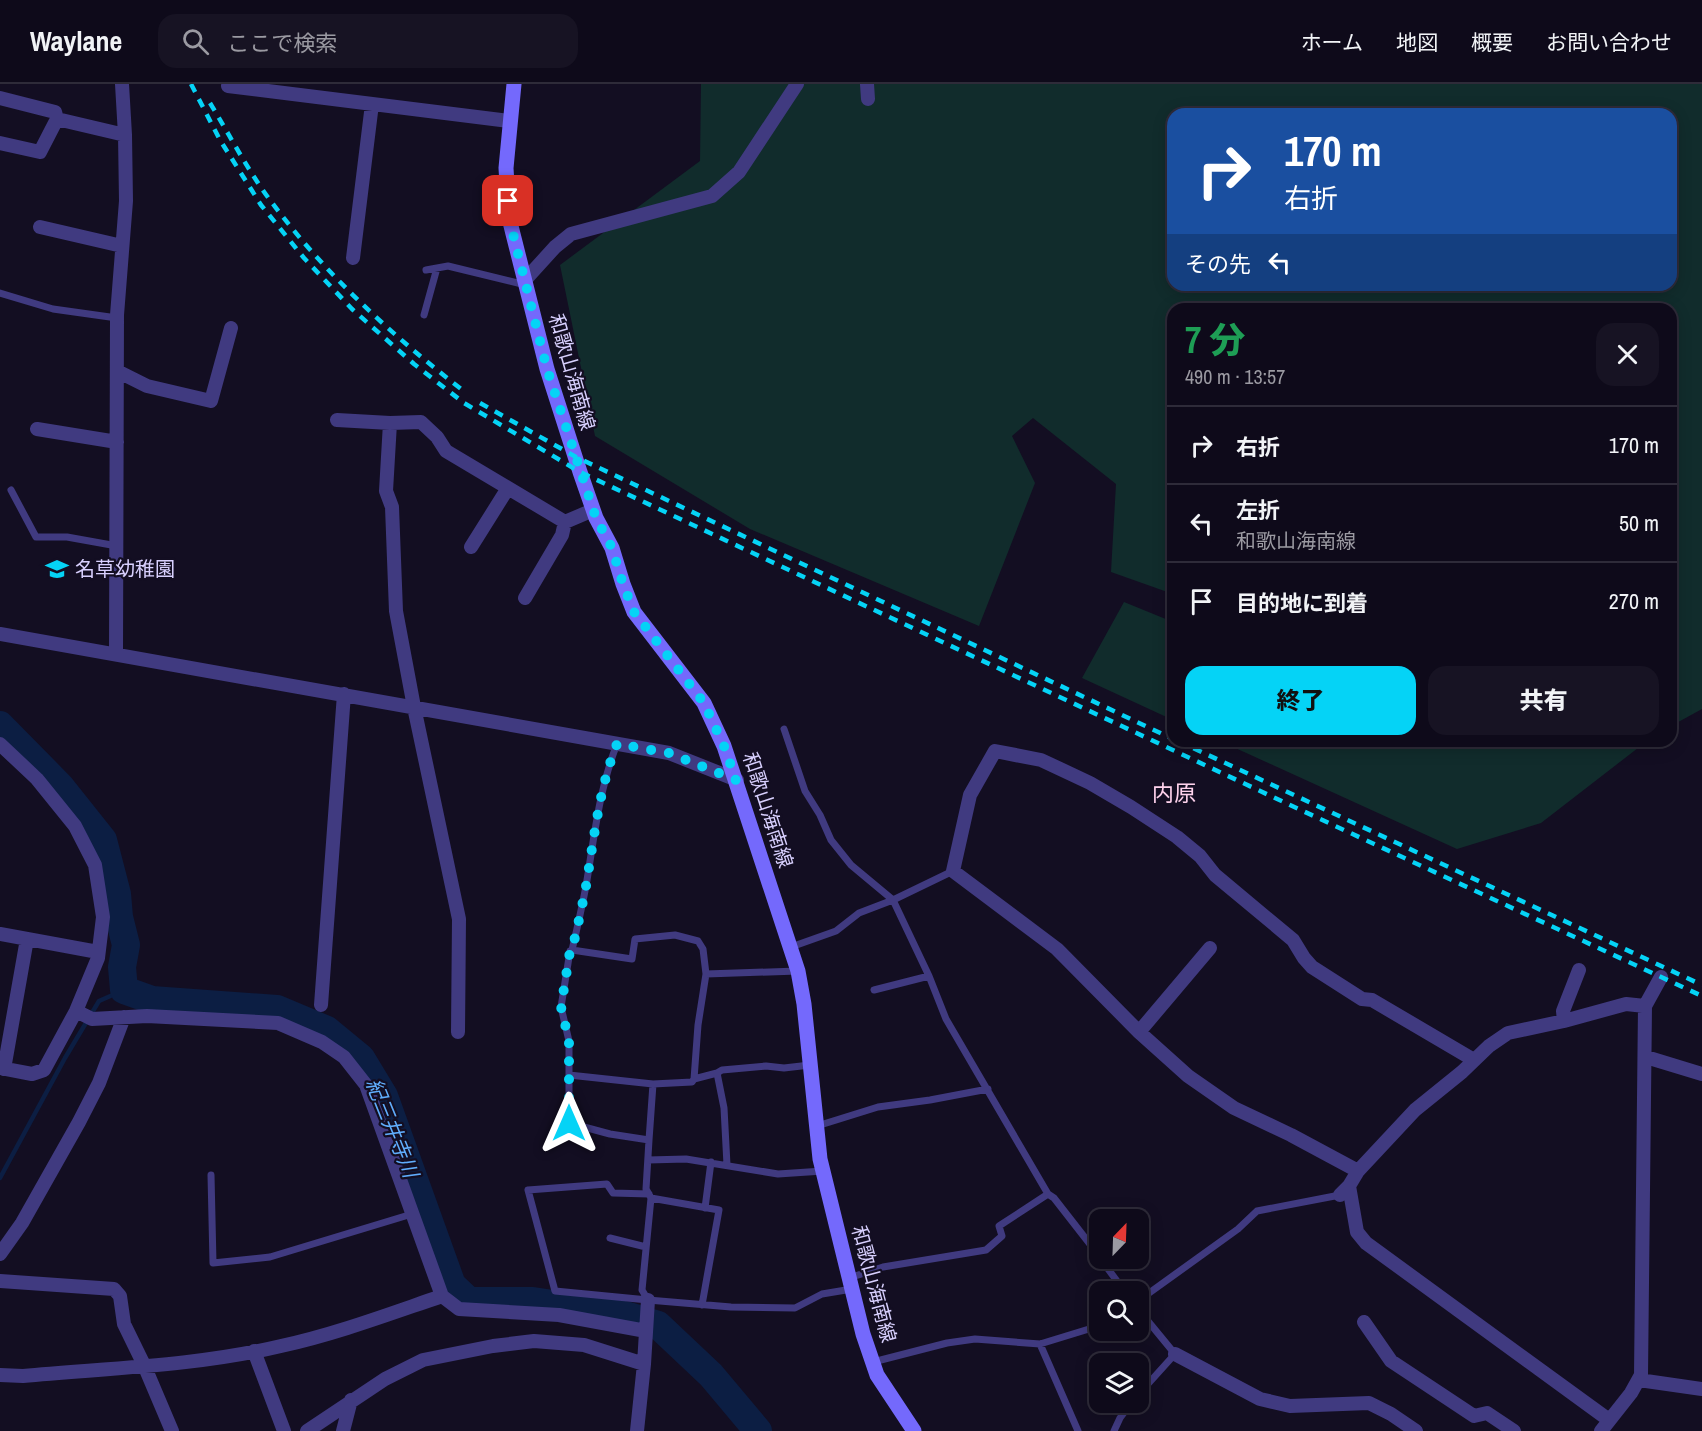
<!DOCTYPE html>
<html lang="ja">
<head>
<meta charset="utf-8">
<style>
	body { margin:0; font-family:"Archivo Narrow","Noto Sans JP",sans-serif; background:#171323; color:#f1f3f6; height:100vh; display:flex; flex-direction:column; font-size:22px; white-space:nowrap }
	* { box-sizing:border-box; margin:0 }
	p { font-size:20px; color:#9b9aa2 }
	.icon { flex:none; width:33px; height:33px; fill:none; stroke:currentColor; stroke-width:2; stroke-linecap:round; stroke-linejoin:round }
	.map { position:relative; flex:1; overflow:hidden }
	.side { position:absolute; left:1167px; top:219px; width:510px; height:444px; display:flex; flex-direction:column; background:#0e0a1a; border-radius:18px; box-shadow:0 3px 15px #0003,0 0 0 2px #2e2b39 }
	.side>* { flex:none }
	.guide { position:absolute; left:1167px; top:24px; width:510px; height:183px; border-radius:18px; box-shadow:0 3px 15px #0003,0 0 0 2px #2e2b39; background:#1a4fa0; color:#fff; overflow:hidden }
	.needle { width:39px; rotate:23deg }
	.buttons { position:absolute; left:1089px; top:1125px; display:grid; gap:12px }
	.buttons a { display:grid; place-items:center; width:60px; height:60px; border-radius:12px; background:#0e0a1a; box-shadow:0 3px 15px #0003,0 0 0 2px #2e2b39; font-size:30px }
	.pin { position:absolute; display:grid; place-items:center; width:51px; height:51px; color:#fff; margin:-26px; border-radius:12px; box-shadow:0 3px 9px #0006 }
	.me { position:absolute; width:66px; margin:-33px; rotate:0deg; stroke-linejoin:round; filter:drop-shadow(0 0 4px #0008) }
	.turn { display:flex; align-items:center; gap:21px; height:126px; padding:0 18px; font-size:27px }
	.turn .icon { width:78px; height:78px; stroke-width:2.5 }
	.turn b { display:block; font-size:42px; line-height:51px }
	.then { display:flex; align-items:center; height:57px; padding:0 18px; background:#0003; gap:12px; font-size:22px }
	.round { display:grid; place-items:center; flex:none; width:63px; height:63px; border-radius:18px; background:#171323 }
	.headline { display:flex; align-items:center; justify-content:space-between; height:102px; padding:0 18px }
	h1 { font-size:36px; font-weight:800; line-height:45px; color:#1e9e55 }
	.primary-button { display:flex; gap:12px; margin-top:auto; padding:12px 18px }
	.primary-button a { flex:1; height:69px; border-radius:18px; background:#05d3f6; color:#111; font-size:24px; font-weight:800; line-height:69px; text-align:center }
	.primary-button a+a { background:#171323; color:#f1f3f6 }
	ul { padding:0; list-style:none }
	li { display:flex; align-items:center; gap:18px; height:78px; padding:0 18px; border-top:2px solid #2e2b39 }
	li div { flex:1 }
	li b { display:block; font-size:22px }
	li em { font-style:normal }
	header { display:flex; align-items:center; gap:36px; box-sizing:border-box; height:84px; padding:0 30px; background:#0e0a1a; border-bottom:2px solid #2e2b39 }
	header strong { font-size:28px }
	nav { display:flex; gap:33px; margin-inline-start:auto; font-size:21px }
	.search { width:420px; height:54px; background:#171323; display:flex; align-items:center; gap:15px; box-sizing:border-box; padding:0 21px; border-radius:18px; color:#9b9aa2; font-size:22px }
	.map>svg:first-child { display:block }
	.green { fill:#112c2c; fill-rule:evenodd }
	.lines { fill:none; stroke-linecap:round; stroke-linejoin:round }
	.stream { stroke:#0c1e43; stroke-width:4.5 }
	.river { stroke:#0c1e43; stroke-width:28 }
	.service { stroke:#403a80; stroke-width:7 }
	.minor { stroke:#403a80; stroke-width:14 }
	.secondary { stroke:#7469fc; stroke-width:15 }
	.rail { stroke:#05d3f6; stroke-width:4.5; stroke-dasharray:9 8; stroke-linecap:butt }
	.route { stroke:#05d3f6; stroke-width:10; stroke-dasharray:0 18 }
	.labels { text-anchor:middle; stroke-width:4.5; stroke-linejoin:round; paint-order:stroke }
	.street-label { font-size:20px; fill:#d8d0fe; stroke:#130e22 }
	.poi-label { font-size:20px; fill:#d8d0fe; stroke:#130e22; text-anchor:start }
	.water-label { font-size:21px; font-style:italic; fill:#60adfc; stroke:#130e22 }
	.quarter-label { font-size:22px; fill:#fed2ec; stroke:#130e22 }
</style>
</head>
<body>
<header>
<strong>Waylane</strong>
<div class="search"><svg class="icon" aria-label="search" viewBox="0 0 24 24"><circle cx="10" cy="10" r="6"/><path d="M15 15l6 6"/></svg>ここで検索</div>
<nav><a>ホーム</a><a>地図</a><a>概要</a><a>お問い合わせ</a></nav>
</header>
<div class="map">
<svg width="1702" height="1347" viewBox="0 0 1702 1347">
	<rect width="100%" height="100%" fill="#130e22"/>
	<path class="green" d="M 701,0 L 1702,0 L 1702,625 L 1671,642 L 1671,225 L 1173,225 L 1173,510 L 1111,488 L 1116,400 L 1033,334 L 1012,352 L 1035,399 L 979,542 L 750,445 L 595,352 L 560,181 L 700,77 ZM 1173,30 L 1671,30 L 1671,201 L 1173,201 Z
		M 1124,518 L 1173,538 L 1173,636 L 1082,594 Z
		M 1220,657 L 1647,657 L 1541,739 L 1457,765 Z"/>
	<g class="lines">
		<path class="stream" d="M 0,1094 L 65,974 L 99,917 L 124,906"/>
		<path class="river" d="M 0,641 L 60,702 L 103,756 L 117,810 L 119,833 L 126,861 L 122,883 L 124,906 L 152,916 L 277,925 L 327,946 L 361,974 L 384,1012 L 452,1201 L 469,1217 L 533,1217 L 625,1231 L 658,1241 L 711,1291 L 758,1347"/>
		<path class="service" d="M 426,186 L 448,182 L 526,201
			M 0,209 L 53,225 L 117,234
			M 424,231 L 437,184
			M 11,406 L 36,453 L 67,453 L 117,462
			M 784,645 L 805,707 L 820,731 L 831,756 L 851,781 L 893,816 L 953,787
			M 617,660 C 599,705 594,755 586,802 C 582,823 577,845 572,866 L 570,867 L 561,923 L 569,957 L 569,1039 L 610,1050 L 649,1056 L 646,1105 L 651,1114 L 642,1206 L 648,1216 L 731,1223 L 795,1224 L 822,1210 L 852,1205
			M 791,863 L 836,847 L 859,829 L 893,816 L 929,892 L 946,935 L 1048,1110 L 1054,1114 L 1100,1173
			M 572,866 L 632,875 L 635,855 L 675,851 L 698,857 L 703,865 L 706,890
			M 874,906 L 929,892
			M 717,989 L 724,1024 L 727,1081
			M 569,991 L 653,1000 L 692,998 L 694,995 L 717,989 L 722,986 L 766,982 L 784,984 L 810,981
			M 694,995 L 698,941 L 706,890 L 798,887
			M 817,1042 L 878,1023 L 930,1016 L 988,1005
			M 649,1056 L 653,1000
			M 648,1076 L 686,1075 L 778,1090 L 823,1087
			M 211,1091 L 213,1179 L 270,1173 L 412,1130
			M 651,1114 L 719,1126 L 702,1221
			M 705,1124 L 711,1078
			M 610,1154 L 646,1163
			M 1100,1174 L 1125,1208
			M 849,1194 L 883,1183 L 986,1166 L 1002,1152 L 999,1142 L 1048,1110
			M 648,1216 L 555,1207 L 528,1106 L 607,1100 L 613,1109 L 649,1110
			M 1138,1217 L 1238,1145 L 1257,1127 L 1340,1111
			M 1138,1225 L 1175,1270 L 1138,1311
			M 1040,1260 L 1078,1347
			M 873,1278 L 947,1259 L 975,1255 L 1040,1260 L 1089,1245 L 1100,1239
			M 1114,1347 L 1120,1334 L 1132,1318"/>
		<path class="minor" d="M 867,0 L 868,15
			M 228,2 L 509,37
			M 0,14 L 55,28 L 57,35 L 125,51
			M 0,59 L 40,68 L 57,35
			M 40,143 L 122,162
			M 353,174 L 372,20
			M 525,196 L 555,163 L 571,150 L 712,112 L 739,88 L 797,0
			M 117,287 L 147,302 L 211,317 L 231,244
			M 337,336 L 390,339 L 421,338 L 437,353 L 446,367 L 565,438 L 593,426
			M 390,339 L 386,407 L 392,423 L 396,527 L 414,623 L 459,835 L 458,948
			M 37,345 L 117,358
			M 471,463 L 508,404
			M 525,514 L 562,451 L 565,438
			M 0,550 L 669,669 L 737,696
			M 116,570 L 117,231 L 126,117 L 125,51 L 122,0
			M 0,660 L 37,695 L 75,742 L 95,781 L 103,833 L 98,874 L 76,927 L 44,986 L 32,990 L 0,984
			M 0,850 L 98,868
			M 321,921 L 344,610
			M 1564,937 L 1563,927 L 1579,886
			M 1139,948 L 1210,864
			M 1646,973 L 1702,990
			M 4,985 L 27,855
			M 1358,1087 L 1291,1051 L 1234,1024 L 1188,992 L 1139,948 L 1057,865 L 953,787 L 970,711 L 995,667 L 1041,676 L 1090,699 L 1131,723 L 1177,753 L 1200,772 L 1215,791 L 1293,856 L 1304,874 L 1312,883 L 1362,915 L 1372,916 L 1474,976
			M 1349,1102 L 1357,1148 L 1366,1159 L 1609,1336
			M 1340,1111 L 1349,1102 L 1358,1087 L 1415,1026 L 1462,988 L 1489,962 L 1508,949 L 1564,937 L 1626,920 L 1645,922
			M 0,1170 L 22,1139 L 79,1038 L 99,999 L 124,933
			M 0,1197 L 114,1205 L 120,1212 L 124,1240 L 144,1281 L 172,1347
			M 442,1212 L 459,1225 L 559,1231 L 646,1247
			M 1364,1238 L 1391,1277 L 1474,1332 L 1487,1329 L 1514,1347
			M 254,1267 L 284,1347
			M 1175,1270 L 1260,1315 L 1290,1322 L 1369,1319 L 1391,1330 L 1416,1347
			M 0,1291 L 23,1292 C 109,1284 197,1282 281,1262 C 336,1250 389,1230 442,1212 L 366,1001 L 344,973 L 322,958 L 278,939 L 147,932 L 92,935 L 76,927
			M 1639,1296 L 1702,1305
			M 307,1347 L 385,1295 L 423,1276 L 493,1262 L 534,1257 L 584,1261 L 644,1280
			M 343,1347 L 351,1316
			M 637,1347 L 644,1280 L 648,1216
			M 1601,1347 L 1631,1309 L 1641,1291 L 1645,922 L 1661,893"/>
		<path class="secondary" d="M 514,0 L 506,84 L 509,134 L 547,285 L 580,388 L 596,434 L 612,464 L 623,500 L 634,528 L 704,619 L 724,662 L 798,887 L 804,920 L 820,1075 L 863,1250 L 877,1291 L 914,1347"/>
		<path class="rail" d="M 191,0 L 220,56 L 261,121 L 304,174 L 352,225 L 414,280 L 464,319 L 580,388 L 1290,721 L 1702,912
			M 210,19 C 229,50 246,83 267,112 C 322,187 388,248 461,305
			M 480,319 L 576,373 L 1173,655
			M 1178,657 L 1702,901"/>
	</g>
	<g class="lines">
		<path class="route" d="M 508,117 L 509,134 L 547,285 L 596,434 L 612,464 L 623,500 L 634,528 L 704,619 L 724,662 L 736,696 L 669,669 L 617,660 C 599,704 594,755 586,802 C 582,823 577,845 572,866 L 570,867 L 561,923 L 569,957 L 569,1039"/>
	</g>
	<defs>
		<g id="school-bare" transform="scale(1.8)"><path d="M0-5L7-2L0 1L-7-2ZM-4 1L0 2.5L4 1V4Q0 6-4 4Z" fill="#05d3f6" stroke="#130e22" stroke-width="2.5" paint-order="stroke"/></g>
	</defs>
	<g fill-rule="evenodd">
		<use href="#school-bare" x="57" y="485"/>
	</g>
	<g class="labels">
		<g class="street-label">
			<text transform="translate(572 288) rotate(74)" y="7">和歌山海南線</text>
			<text transform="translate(768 726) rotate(72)" y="7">和歌山海南線</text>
			<text transform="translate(874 1200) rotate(75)" y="7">和歌山海南線</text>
		</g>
		<g class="poi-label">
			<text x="75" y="492">名草幼稚園</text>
		</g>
		<g class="water-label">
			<text transform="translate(392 1044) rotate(68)" y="7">紀三井寺川</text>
		</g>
		<g class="quarter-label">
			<text x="1174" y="717">内原</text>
		</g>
	</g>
</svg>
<div class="buttons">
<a><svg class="needle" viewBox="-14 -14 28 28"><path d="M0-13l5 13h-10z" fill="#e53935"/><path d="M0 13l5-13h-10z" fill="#9b9aa2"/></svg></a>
<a><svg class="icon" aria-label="search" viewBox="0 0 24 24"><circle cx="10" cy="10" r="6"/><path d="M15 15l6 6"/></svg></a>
<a><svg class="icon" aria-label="layers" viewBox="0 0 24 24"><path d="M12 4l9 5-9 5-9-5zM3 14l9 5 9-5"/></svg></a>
</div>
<div class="pin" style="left:508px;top:117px;background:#d93025"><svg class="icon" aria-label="arrive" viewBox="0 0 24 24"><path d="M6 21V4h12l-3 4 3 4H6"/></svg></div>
<svg class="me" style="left:569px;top:1039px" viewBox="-20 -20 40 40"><path d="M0-17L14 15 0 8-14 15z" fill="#05d3f6" stroke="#fff" stroke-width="4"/></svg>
<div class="guide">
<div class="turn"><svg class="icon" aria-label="right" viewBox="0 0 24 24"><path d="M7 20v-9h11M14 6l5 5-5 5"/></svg><div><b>170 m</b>右折</div></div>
<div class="then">その先<svg class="icon" aria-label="left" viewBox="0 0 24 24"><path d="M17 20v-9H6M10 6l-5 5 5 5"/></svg></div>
</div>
<section class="side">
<div class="headline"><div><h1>7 分</h1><p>490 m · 13:57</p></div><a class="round"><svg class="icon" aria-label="close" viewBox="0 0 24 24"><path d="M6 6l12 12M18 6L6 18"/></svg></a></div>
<ul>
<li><svg class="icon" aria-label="right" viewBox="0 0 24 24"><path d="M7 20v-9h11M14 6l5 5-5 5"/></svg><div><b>右折</b></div><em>170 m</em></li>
<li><svg class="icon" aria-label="left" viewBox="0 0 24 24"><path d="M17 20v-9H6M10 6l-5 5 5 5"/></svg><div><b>左折</b><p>和歌山海南線</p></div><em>50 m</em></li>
<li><svg class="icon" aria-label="arrive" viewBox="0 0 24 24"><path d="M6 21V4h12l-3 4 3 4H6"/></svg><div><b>目的地に到着</b></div><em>270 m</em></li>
</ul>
<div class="primary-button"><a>終了</a><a>共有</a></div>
</section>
</div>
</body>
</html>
